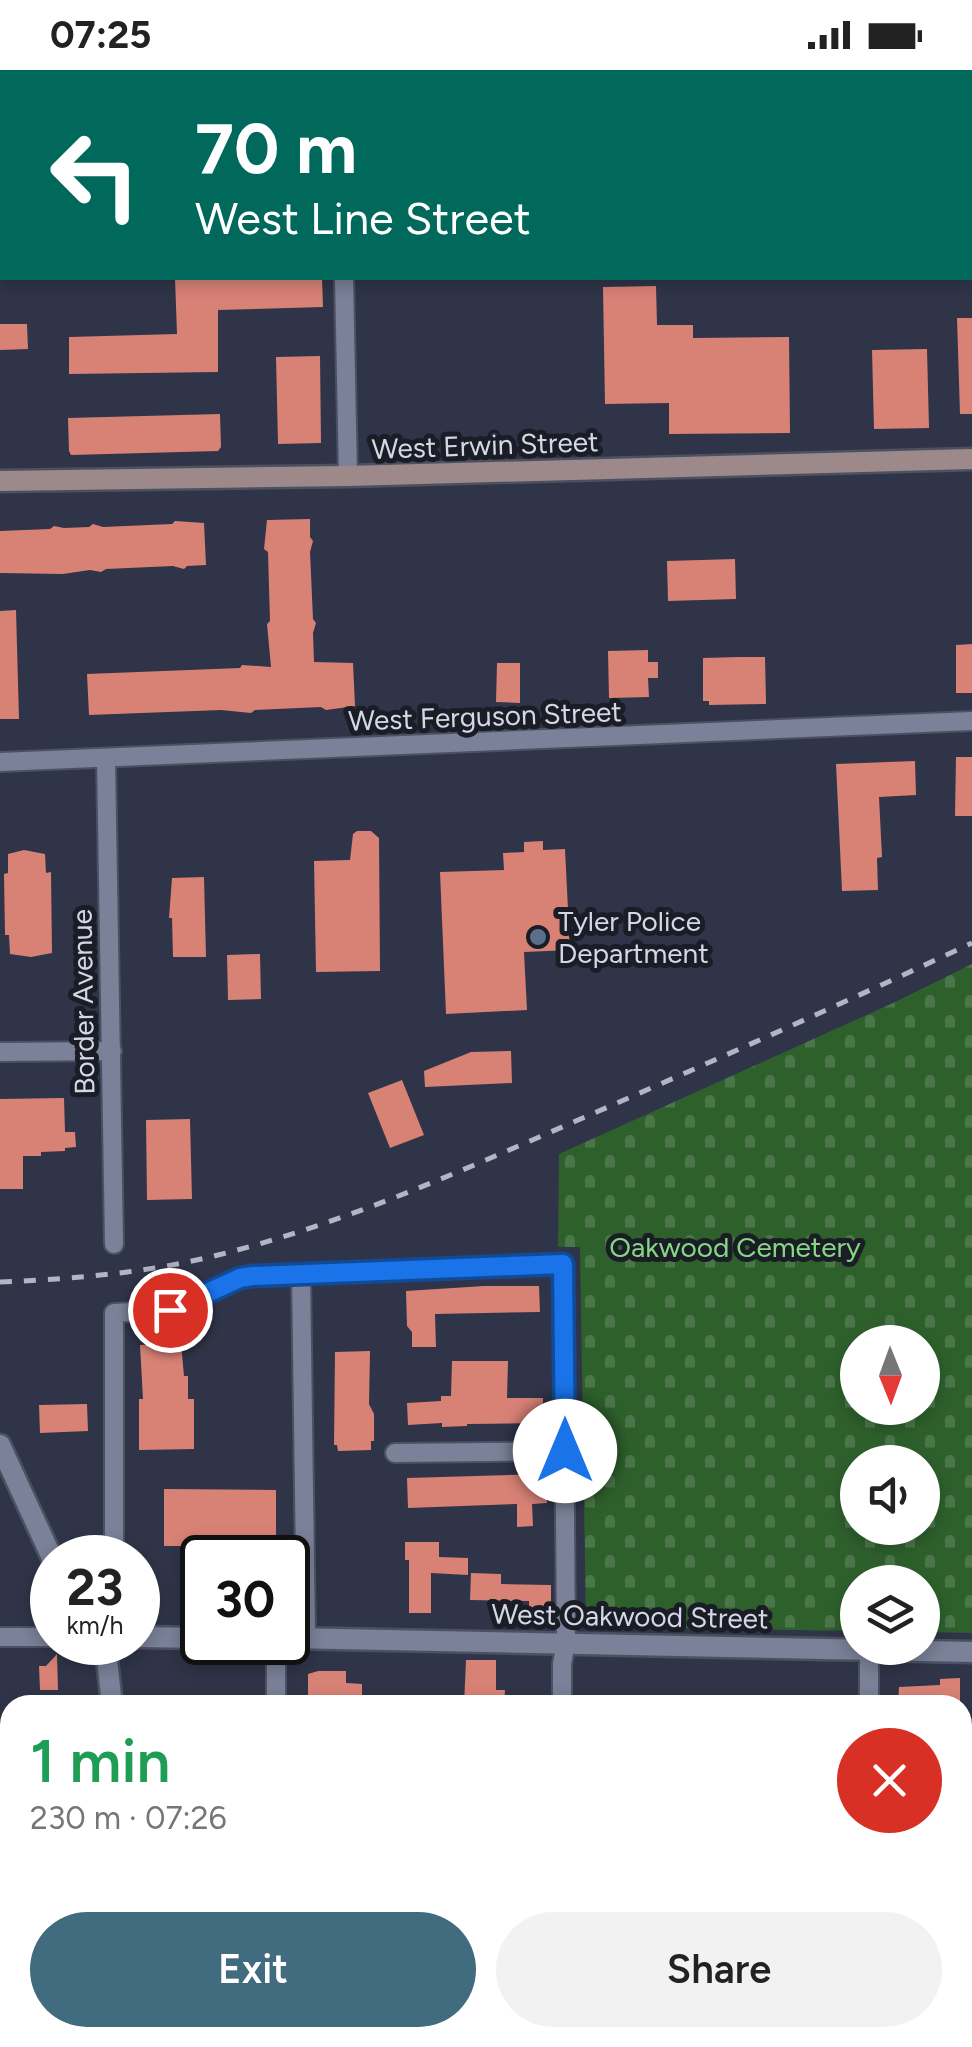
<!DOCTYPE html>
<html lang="en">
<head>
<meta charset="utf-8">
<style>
	body { margin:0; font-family:Figtree,sans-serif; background:#f2f2f2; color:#222; height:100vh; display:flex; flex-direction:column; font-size:38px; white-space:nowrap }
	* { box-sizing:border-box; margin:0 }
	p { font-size:32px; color:#767676 }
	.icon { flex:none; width:55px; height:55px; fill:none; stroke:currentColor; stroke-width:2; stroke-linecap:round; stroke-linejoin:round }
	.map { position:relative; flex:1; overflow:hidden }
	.panel { position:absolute; left:0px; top:1625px; width:972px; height:352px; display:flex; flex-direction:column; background:#fff; border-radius:30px 30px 0 0; box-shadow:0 5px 15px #0003 }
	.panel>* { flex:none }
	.banner { position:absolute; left:0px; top:0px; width:972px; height:210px; box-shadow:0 5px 15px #0003; background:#00695c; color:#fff; overflow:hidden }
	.needle { width:65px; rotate:179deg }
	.buttons { position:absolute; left:840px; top:1255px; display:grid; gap:20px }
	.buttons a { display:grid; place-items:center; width:100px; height:100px; border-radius:50%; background:#fff; box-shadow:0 5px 15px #0003; font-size:50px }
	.speed { position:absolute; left:30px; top:1465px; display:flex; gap:20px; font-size:50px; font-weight:700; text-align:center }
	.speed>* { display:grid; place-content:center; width:130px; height:130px; border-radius:50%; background:#fff; box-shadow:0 5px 15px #0003; line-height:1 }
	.speed small { font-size:25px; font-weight:400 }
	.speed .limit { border:5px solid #111; border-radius:15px; background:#fff; color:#111 }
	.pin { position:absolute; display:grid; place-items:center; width:85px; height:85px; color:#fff; margin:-42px; border:5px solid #fff; border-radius:50%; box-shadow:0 2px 10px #0007 }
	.me { position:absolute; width:110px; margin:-55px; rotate:0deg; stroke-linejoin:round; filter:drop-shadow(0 0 8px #0008) }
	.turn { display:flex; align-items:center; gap:35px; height:210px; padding:0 30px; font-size:45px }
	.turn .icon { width:130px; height:130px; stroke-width:2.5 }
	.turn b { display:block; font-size:70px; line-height:85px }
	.round { display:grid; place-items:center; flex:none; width:105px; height:105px; border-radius:52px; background:#f2f2f2 }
	.overview { display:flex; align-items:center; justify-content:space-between; height:170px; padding:0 30px }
	h1 { font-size:60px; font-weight:600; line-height:75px; color:#1e9e55 }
	.action { display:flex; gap:20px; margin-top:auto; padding:20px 30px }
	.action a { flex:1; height:115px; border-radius:60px; background:#416b7e; color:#fff; font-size:40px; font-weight:600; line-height:115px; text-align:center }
	.action a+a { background:#f2f2f2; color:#222 }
	.status { display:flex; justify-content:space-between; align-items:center; height:70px; padding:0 50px; background:#fff; direction:ltr }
	.status svg { height:28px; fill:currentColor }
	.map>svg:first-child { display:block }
	.cemetery { fill:url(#cemetery-stones); fill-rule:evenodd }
	.building { fill:#d88276 }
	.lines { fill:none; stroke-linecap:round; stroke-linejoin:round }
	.minor-casing { stroke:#4c5161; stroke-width:22 }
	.tertiary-casing { stroke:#4c5161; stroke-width:25 }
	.secondary-casing { stroke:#4c5161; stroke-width:25 }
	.minor { stroke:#7a8198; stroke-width:18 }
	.tertiary { stroke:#7a8198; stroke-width:20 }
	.secondary { stroke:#9e898a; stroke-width:20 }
	.rail { stroke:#b1b5c4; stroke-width:5; stroke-dasharray:12 12; stroke-linecap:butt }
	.route-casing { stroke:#114b97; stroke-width:25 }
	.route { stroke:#1a73e8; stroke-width:18 }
	.service-dot { fill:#5c6f8a; stroke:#1a1d26; stroke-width:4 }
	.labels { text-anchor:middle; stroke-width:10; stroke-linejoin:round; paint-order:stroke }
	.street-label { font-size:28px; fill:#d4d8e5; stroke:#1a1d26 }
	.poi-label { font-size:28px; fill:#d4d8e5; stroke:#1a1d26; text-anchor:start }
	.park-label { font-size:28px; fill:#87d683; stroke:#1a1d26 }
</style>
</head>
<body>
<div class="status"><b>07:25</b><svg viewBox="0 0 49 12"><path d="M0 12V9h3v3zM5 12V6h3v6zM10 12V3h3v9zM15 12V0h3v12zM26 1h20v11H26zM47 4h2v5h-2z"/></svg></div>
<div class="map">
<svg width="972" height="1977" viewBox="0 0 972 1977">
	<defs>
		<pattern id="cemetery-stones" width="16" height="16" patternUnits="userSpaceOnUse" patternTransform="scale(2.5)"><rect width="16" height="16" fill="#2e602c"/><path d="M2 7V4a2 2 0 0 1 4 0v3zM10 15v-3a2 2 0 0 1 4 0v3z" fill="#4b764a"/></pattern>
	</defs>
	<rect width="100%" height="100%" fill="#2f3448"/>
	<path class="cemetery" d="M 972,894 L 972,1563 L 923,1562 L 922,1512 L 858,1512 L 857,1561 L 586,1557 L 580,1177 L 558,1177 L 559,1084 L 893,933 ZM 858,1272 L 922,1272 L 922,1338 L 858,1338 ZM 858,1392 L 922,1392 L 922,1458 L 858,1458 Z"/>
	<path class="building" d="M 175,208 L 322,208 L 323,237 L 218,240 L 218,302 L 69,304 L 69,267 L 177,264 Z
		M 656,216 L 657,255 L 693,255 L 693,268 L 789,267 L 790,363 L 669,364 L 669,333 L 605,334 L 603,217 Z
		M 957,248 L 972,248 L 972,344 L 960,344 Z
		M 0,254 L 27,254 L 28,279 L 0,280 Z
		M 927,279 L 929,358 L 874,359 L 872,280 Z
		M 320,286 L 321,373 L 278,374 L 276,287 Z
		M 220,344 L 221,377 L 218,381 L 71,385 L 69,381 L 68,348 Z
		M 310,449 L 310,467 L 313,471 L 310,482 L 313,549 L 316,553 L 313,563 L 314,592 L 353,593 L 355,636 L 326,640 L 321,637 L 255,640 L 251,643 L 221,640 L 89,645 L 87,604 L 240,598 L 242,595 L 271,597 L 267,554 L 270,551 L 268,482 L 264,479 L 267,450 Z
		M 175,451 L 204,453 L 206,495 L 187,496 L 184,499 L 173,496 L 106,499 L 101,502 L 90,500 L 63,504 L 0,503 L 0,461 L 50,459 L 54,456 L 64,458 L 89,457 L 93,454 L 103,457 L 172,454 Z
		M 735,489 L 736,529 L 668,531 L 667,491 Z
		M 16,540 L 19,649 L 0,649 L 0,541 Z
		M 972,574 L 972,623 L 956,623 L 956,575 Z
		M 648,580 L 648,592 L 658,592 L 658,608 L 648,608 L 649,627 L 609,628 L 608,581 Z
		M 740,587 L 765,587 L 766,634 L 709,635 L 709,631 L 703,631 L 703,588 Z
		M 497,593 L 520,593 L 520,633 L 496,632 Z
		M 956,687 L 972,687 L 972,746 L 955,746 Z
		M 915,691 L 916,725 L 879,727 L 882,787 L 877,788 L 878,820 L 842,821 L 836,694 Z
		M 357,761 L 371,761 L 379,768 L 380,901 L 316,902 L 314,791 L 350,790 L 353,764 Z
		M 543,771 L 543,780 L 565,779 L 570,880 L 524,882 L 527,940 L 446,944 L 440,802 L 504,800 L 503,783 L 524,782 L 524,772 Z
		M 24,780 L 45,784 L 46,803 L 51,802 L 52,883 L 31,887 L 10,884 L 9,865 L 5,865 L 4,804 L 8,803 L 8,784 Z
		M 204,807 L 206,887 L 173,887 L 172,848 L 169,848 L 172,808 Z
		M 260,884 L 261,929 L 228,930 L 227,885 Z
		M 511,981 L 512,1013 L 425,1017 L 424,1001 L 471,982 Z
		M 402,1010 L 424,1065 L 390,1078 L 368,1023 Z
		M 64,1028 L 65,1062 L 75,1062 L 76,1077 L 65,1078 L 65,1081 L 41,1082 L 41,1086 L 23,1086 L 23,1119 L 0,1119 L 0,1029 Z
		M 190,1049 L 192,1129 L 147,1130 L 146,1050 Z
		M 484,1216 L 539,1216 L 540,1242 L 435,1244 L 436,1277 L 412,1277 L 412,1262 L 407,1256 L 406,1221 Z
		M 181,1273 L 184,1306 L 188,1306 L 188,1329 L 194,1329 L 194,1379 L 139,1380 L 139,1329 L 143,1329 L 140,1275 Z
		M 370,1281 L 369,1334 L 374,1344 L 374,1371 L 371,1371 L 371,1380 L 338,1381 L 337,1375 L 334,1375 L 335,1282 Z
		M 452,1291 L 508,1291 L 507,1328 L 543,1328 L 543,1350 L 540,1353 L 467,1354 L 467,1356 L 442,1357 L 442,1353 L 408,1355 L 407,1333 L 441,1331 L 441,1326 L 451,1326 Z
		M 87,1334 L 88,1361 L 40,1363 L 39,1335 Z
		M 545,1404 L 547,1433 L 532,1434 L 533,1456 L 517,1457 L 517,1434 L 408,1438 L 407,1408 Z
		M 164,1419 L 276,1420 L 276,1476 L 164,1476 Z
		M 405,1472 L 439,1472 L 439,1487 L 468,1488 L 468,1505 L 431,1503 L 431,1543 L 409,1543 L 409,1490 L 405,1490 Z
		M 471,1503 L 501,1504 L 501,1514 L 551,1515 L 551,1546 L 529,1545 L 529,1531 L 470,1530 Z
		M 57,1584 L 58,1620 L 40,1620 L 39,1596 L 46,1596 Z
		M 466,1590 L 496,1590 L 496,1620 L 505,1620 L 504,1635 L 464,1635 Z
		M 318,1601 L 346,1601 L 346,1613 L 362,1614 L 362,1635 L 341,1635 L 341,1631 L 308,1631 L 308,1604 Z
		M 960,1608 L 960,1635 L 898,1635 L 899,1617 L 940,1615 L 940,1609 Z"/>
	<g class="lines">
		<g class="minor-casing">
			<path id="minor" d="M 284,0 L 284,2
				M 726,0 L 726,2
				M 344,208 L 348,406
				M 106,689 L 114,1174
				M 0,692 L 972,651
				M 0,982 L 112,981
				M 301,1203 L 306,1567
				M 395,1383 L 565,1381
				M 114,1488 L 114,1243 L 170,1240 L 240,1208 L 252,1206 L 563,1194 L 566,1572 L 562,1594 L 562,1635
				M 0,1567 L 52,1567
				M 276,1572 L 276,1635
				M 869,1579 L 869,1635
				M 0,1917 L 10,1917
				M 280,1968 L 280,1977
				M 565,1968 L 566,1977
				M 872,1968 L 872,1977
				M 924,1977 L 972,1976"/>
		</g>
		<g class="tertiary-casing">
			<path id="tertiary" d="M 970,24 L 972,24
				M 0,99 L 2,99
				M 0,1375 L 52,1488
				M 138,1567 L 202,1568
				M 288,1568 L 972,1582
				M 105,1572 L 112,1635
				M 128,1968 L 128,1977"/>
		</g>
		<g class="secondary-casing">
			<path id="secondary" d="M 0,411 L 348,406 L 972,389"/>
		</g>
		<use href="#minor" class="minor"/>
		<use href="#tertiary" class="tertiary"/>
		<use href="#secondary" class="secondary"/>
		<path class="rail" d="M 0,1212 C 72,1209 147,1203 218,1185 C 347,1153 470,1097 592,1044 C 720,988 846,932 972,873"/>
	</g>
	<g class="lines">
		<g class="route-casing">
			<path id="route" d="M 170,1240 L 240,1208 L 252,1206 L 563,1194 L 565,1381"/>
		</g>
		<use href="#route" class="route"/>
	</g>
	<circle class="service-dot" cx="538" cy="867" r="10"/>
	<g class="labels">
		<g class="street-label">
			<text transform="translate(485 375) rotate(-2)" y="10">West Erwin Street</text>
			<text transform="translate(485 646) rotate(-2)" y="10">West Ferguson Street</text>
			<text transform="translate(83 932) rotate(-91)" y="10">Border Avenue</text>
			<text transform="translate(630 1546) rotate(1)" y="10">West Oakwood Street</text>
		</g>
		<g class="poi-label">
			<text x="558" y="861">Tyler Police<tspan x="558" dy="32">Department</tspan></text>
		</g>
		<g class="park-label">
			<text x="735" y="1187">Oakwood Cemetery</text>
		</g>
	</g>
</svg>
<div class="buttons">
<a><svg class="needle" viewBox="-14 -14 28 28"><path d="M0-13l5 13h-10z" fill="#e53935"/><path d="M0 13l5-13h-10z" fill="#767676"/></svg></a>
<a><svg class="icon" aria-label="sound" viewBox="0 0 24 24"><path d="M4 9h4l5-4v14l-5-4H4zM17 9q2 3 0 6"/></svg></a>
<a><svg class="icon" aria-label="layers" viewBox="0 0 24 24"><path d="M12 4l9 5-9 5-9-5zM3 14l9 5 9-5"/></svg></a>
</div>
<div class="speed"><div>23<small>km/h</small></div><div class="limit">30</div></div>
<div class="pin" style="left:170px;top:1240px;background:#d93025"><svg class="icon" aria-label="arrive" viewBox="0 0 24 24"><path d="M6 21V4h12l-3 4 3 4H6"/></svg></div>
<svg class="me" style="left:565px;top:1381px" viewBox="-20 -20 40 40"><circle r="19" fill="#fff"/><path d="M0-13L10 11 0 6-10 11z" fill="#1a73e8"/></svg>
<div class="banner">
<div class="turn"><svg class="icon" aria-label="left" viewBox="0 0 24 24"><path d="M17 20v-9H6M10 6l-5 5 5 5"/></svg><div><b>70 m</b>West Line Street</div></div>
</div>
<section class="panel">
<div class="overview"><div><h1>1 min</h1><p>230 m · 07:26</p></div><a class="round" style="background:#d93025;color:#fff"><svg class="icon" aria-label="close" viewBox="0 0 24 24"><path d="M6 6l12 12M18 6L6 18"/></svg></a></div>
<div class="action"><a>Exit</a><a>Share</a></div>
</section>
</div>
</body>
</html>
